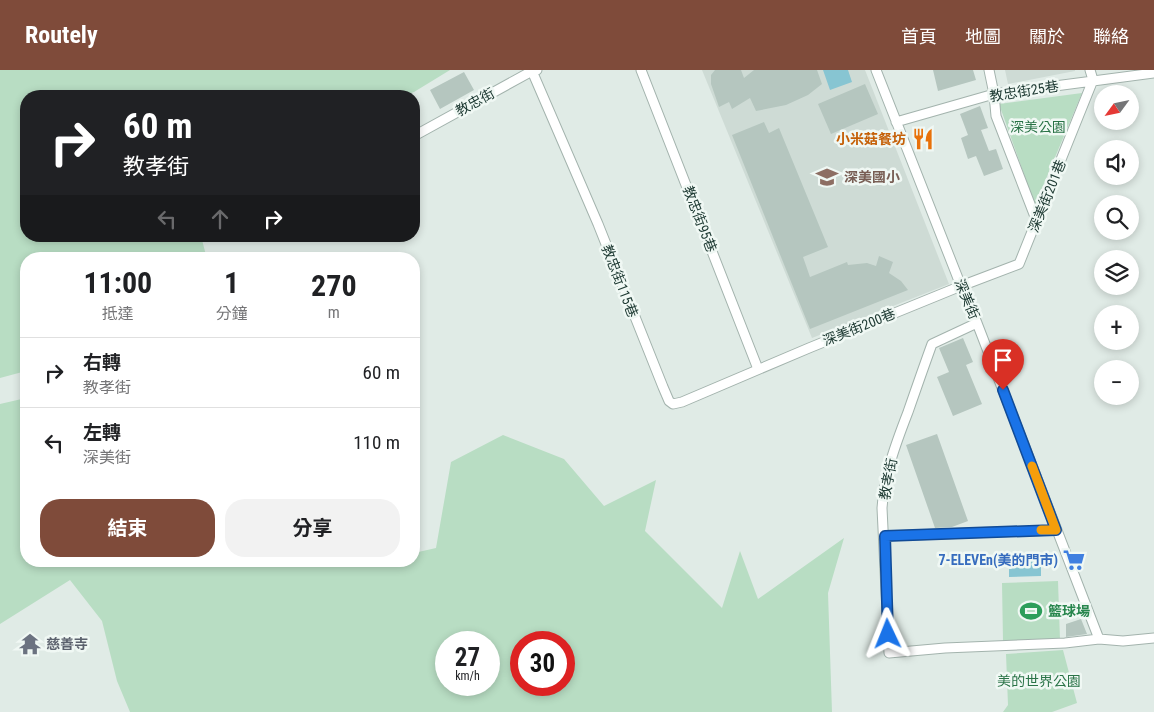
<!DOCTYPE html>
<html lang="zh-TW">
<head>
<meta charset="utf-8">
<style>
	body { margin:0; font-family:"Roboto Condensed","Noto Sans TC",sans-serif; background:#f2f2f2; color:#202124; height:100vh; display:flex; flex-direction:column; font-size:19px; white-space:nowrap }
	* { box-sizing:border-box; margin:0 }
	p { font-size:16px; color:#757577 }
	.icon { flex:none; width:28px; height:28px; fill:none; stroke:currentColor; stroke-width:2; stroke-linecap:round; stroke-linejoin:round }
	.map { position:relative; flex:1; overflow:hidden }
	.panel { position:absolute; left:20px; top:182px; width:400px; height:315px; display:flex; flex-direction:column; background:#fff; border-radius:20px; box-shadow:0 2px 8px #0003 }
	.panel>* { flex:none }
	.banner { position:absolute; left:20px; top:20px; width:400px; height:152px; border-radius:20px; box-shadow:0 2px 8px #0003; background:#202124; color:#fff; overflow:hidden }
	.needle { width:32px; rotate:237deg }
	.tools { position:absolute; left:1094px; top:15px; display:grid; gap:10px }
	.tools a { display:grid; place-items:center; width:45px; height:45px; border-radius:50%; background:#fff; box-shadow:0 2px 8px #0003; font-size:25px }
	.speed { position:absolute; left:435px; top:561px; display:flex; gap:10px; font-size:25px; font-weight:700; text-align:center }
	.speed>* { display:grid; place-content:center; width:65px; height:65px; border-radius:50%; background:#fff; box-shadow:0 2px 8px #0003; line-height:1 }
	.speed small { font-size:12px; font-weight:400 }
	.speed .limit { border:8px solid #d22; background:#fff; color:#111 }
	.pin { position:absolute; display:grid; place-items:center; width:42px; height:42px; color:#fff; margin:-51px -21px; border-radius:50% 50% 50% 0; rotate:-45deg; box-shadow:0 0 5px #0007 }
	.pin .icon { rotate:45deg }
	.me { position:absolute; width:55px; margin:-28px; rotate:358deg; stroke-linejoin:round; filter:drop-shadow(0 0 4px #0008) }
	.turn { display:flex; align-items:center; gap:18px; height:105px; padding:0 20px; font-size:22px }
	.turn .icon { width:65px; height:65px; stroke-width:2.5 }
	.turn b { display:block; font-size:35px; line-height:42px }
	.lanes { display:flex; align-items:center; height:48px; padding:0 20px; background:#0003; justify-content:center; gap:25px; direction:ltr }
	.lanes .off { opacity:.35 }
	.eta { display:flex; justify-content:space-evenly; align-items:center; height:85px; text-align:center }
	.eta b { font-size:30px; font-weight:700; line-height:35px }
	.primary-button { display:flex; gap:10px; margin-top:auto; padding:10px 20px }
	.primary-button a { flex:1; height:58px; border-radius:20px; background:#7f4b3a; color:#fff; font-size:20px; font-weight:700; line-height:58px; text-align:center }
	.primary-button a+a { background:#f2f2f2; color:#202124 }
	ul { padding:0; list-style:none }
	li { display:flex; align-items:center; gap:15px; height:70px; padding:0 20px; border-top:1px solid #e0e0e0 }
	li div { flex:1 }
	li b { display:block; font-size:19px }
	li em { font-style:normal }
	header { display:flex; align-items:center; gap:30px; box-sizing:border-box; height:70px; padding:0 25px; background:#7f4b3a; color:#fff }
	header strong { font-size:24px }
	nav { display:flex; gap:28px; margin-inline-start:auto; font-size:18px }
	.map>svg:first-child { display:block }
	.built { fill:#cedbd5 }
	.green { fill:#b8ddc3; fill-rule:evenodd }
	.water { fill:#87c5d2 }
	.building { fill:#b5c6bf }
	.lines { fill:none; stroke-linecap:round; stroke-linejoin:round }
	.minor-casing { stroke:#a3b3ad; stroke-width:11 }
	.minor { stroke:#fff; stroke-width:9 }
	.route-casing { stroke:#114b97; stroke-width:12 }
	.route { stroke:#1a73e8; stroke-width:9 }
	.slow { stroke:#f59e0b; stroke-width:9 }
	.labels { text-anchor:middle; stroke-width:5; stroke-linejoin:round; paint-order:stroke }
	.street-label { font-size:14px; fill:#203c35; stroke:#f0f8f4 }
	.park-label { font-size:14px; fill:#2a7347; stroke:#f0f8f4 }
	.food-label { font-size:14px; font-weight:bold; fill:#c56008; stroke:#f0f8f4; text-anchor:end }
	.education-label { font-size:14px; font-weight:bold; fill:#785e54; stroke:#f0f8f4; text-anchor:start }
	.shop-label { font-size:14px; font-weight:bold; fill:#366cbe; stroke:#f0f8f4; text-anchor:end }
	.leisure-label { font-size:14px; font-weight:bold; fill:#27864d; stroke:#f0f8f4; text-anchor:start }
	.worship-label { font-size:14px; font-weight:bold; fill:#5b616d; stroke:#f0f8f4; text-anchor:start }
</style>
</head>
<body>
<header>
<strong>Routely</strong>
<nav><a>首頁</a><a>地圖</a><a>關於</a><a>聯絡</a></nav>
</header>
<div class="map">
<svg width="1154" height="642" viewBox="0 0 1154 642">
	<rect width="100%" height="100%" fill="#e0ebe6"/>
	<path class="built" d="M 702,0 L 865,0 L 949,214 L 812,268 Z
		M 1005,0 L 1075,0 L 1075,1 L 1008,14 Z"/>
	<path class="green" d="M 0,0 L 450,0 L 414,22 L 403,26 L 26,26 L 26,166 L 201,166 L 207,189 L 26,189 L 26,301 L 0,308 Z
		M 1082,23 L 1035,135 L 999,34 Z
		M 26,328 L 26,491 L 414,491 L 414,483 L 436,478 L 451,392 L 503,365 L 564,389 L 604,436 L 656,410 L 645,461 L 722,538 L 740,481 L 758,529 L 844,468 L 828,523 L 832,642 L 130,642 L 117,611 L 102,551 L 70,510 L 0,554 L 0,334 ZM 446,572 L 489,572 L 489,615 L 446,615 ZM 521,572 L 564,572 L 564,615 L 521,615 Z
		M 1058,511 L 1060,570 L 1003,571 L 1002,513 Z
		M 1063,580 L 1077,633 L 1052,642 L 1003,642 L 1008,635 L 1006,584 Z"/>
	<path class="water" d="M 823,0 L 848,0 L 852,12 L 830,20 Z
		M 1041,491 L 1041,506 L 1009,507 L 1009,492 Z"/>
	<path class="building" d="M 715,0 L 741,0 L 744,8 L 754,0 L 817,0 L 822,14 L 808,25 L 786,35 L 756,41 L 750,28 L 732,39 L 729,32 L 719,37 L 711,14 L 711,5 Z
		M 933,0 L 973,0 L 976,10 L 938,21 Z
		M 464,2 L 474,20 L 440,39 L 430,20 Z
		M 865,14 L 878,44 L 831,64 L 818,34 Z
		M 980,36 L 988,58 L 981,60 L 989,81 L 996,79 L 1003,99 L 984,106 L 976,86 L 968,89 L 961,68 L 968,65 L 960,44 Z
		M 764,52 L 769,63 L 779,58 L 828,177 L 803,187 L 810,207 L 847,192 L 848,195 L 867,193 L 876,196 L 879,186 L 893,192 L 889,203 L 901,211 L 908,220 L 810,259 L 732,65 Z
		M 963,268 L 973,292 L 966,295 L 982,334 L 953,346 L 937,307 L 949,302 L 939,278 Z
		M 937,364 L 968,451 L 952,457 L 935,458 L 906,375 Z
		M 1081,549 L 1087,564 L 1066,567 L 1066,554 Z"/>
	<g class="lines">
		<g class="minor-casing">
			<path id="minor" d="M 641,0 L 758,299
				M 876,0 L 961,216 L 977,253 L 1099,569
				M 989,0 L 994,24 L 996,46 L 1037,152
				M 532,1 L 598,154 L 663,317 L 669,331 L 673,334 L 682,332 L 809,278 L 961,216 L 1019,194 L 1093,10 L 1090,0
				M 896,52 L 994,24 L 1154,3
				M 414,66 L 532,1 L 537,0
				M 977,253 L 932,274 C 924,296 916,319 908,342 C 896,373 884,405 882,438 L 889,583 L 945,578 L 1065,573 L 1099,569 L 1123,571 L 1154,568
				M 885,466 L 1057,460"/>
		</g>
		<use href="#minor" class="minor"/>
	</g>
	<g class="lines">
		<g class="route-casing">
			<path id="route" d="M 888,564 L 885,466 L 1056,460 L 1003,320"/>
		</g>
		<use href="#route" class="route"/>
		<path class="slow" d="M 1032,396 L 1056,460 L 1041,460"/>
	</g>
	<defs>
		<g id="restaurant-bare" transform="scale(1.725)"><path d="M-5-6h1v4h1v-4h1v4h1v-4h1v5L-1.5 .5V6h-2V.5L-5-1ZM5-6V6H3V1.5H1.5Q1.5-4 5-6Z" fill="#e8710a" stroke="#f0f8f4" stroke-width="2.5" paint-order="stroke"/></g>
		<g id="school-bare" transform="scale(1.725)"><path d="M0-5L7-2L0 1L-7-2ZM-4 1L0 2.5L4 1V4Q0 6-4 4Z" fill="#8d6e63" stroke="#f0f8f4" stroke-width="2.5" paint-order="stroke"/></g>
		<g id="supermarket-bare" transform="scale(1.725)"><path d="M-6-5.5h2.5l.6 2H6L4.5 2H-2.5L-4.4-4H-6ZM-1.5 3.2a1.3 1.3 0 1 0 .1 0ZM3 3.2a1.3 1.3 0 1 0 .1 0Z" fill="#3f7fe0" stroke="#f0f8f4" stroke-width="2.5" paint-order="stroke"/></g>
		<g id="stadium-bare" transform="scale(1.725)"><path d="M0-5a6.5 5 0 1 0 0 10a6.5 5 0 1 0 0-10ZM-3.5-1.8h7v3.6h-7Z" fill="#2e9e5b" stroke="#f0f8f4" stroke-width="2.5" paint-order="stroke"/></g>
		<g id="temple-bare" transform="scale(1.725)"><path d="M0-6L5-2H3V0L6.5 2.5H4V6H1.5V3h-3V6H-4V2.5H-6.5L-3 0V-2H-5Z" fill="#6b7280" stroke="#f0f8f4" stroke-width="2.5" paint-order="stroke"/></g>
	</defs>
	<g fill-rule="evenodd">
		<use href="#restaurant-bare" x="923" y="69"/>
		<use href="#school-bare" x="827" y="107"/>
		<use href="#supermarket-bare" x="1074" y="490"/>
		<use href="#stadium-bare" x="1031" y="541"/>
		<use href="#temple-bare" x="30" y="574"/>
	</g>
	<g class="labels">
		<g class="street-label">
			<text transform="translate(1024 21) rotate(-9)" y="5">教忠街25巷</text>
			<text transform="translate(475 32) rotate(-29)" y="5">教忠街</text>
			<text transform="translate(1047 126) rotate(-68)" y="5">深美街201巷</text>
			<text transform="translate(700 149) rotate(69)" y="5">教忠街95巷</text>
			<text transform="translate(620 211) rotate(69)" y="5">教忠街115巷</text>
			<text transform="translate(967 229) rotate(67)" y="5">深美街</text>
			<text transform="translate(859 257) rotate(-22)" y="5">深美街200巷</text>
			<text transform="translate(888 409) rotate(-79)" y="5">教孝街</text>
		</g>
		<g class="park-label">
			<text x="1038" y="62">深美公園</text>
			<text x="1039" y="616">美的世界公園</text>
		</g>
		<g class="food-label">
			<text x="906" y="74">小米菇餐坊</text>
		</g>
		<g class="education-label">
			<text x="844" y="112">深美國小</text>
		</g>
		<g class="shop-label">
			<text x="1058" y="495">7-ELEVEn(美的門市)</text>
		</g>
		<g class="leisure-label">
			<text x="1048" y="546">籃球場</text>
		</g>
		<g class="worship-label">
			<text x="46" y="579">慈善寺</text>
		</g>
	</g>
</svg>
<div class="tools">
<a><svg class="needle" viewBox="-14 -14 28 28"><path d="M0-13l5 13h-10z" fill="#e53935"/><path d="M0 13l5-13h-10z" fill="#757577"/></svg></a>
<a><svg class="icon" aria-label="sound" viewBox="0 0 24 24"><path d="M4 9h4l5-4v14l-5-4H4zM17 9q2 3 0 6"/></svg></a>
<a><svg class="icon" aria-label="search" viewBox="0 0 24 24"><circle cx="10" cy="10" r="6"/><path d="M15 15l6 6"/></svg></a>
<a><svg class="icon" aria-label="layers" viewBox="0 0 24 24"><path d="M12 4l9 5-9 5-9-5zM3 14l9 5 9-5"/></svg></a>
<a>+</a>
<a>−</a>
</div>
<div class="speed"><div>27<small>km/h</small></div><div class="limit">30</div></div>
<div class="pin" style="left:1003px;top:320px;background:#d93025"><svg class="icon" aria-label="arrive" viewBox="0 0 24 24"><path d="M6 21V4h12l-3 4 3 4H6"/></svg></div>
<svg class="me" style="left:888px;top:564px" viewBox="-20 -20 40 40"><path d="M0-17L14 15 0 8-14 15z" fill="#1a73e8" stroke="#fff" stroke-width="4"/></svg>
<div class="banner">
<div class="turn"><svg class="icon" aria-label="right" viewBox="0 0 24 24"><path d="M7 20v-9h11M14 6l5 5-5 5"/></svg><div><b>60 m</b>教孝街</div></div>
<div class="lanes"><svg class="icon off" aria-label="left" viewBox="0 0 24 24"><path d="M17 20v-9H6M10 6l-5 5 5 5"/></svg><svg class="icon off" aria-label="ahead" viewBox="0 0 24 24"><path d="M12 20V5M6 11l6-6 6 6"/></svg><svg class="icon" aria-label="right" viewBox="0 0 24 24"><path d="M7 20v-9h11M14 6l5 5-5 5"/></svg></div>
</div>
<section class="panel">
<div class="eta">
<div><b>11:00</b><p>抵達</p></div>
<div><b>1</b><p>分鐘</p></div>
<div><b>270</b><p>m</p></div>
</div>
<ul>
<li><svg class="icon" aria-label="right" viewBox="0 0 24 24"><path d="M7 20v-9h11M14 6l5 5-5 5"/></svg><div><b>右轉</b><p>教孝街</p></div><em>60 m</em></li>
<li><svg class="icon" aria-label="left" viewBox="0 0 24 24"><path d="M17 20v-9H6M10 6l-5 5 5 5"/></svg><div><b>左轉</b><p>深美街</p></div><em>110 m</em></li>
</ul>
<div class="primary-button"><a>結束</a><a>分享</a></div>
</section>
</div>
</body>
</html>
